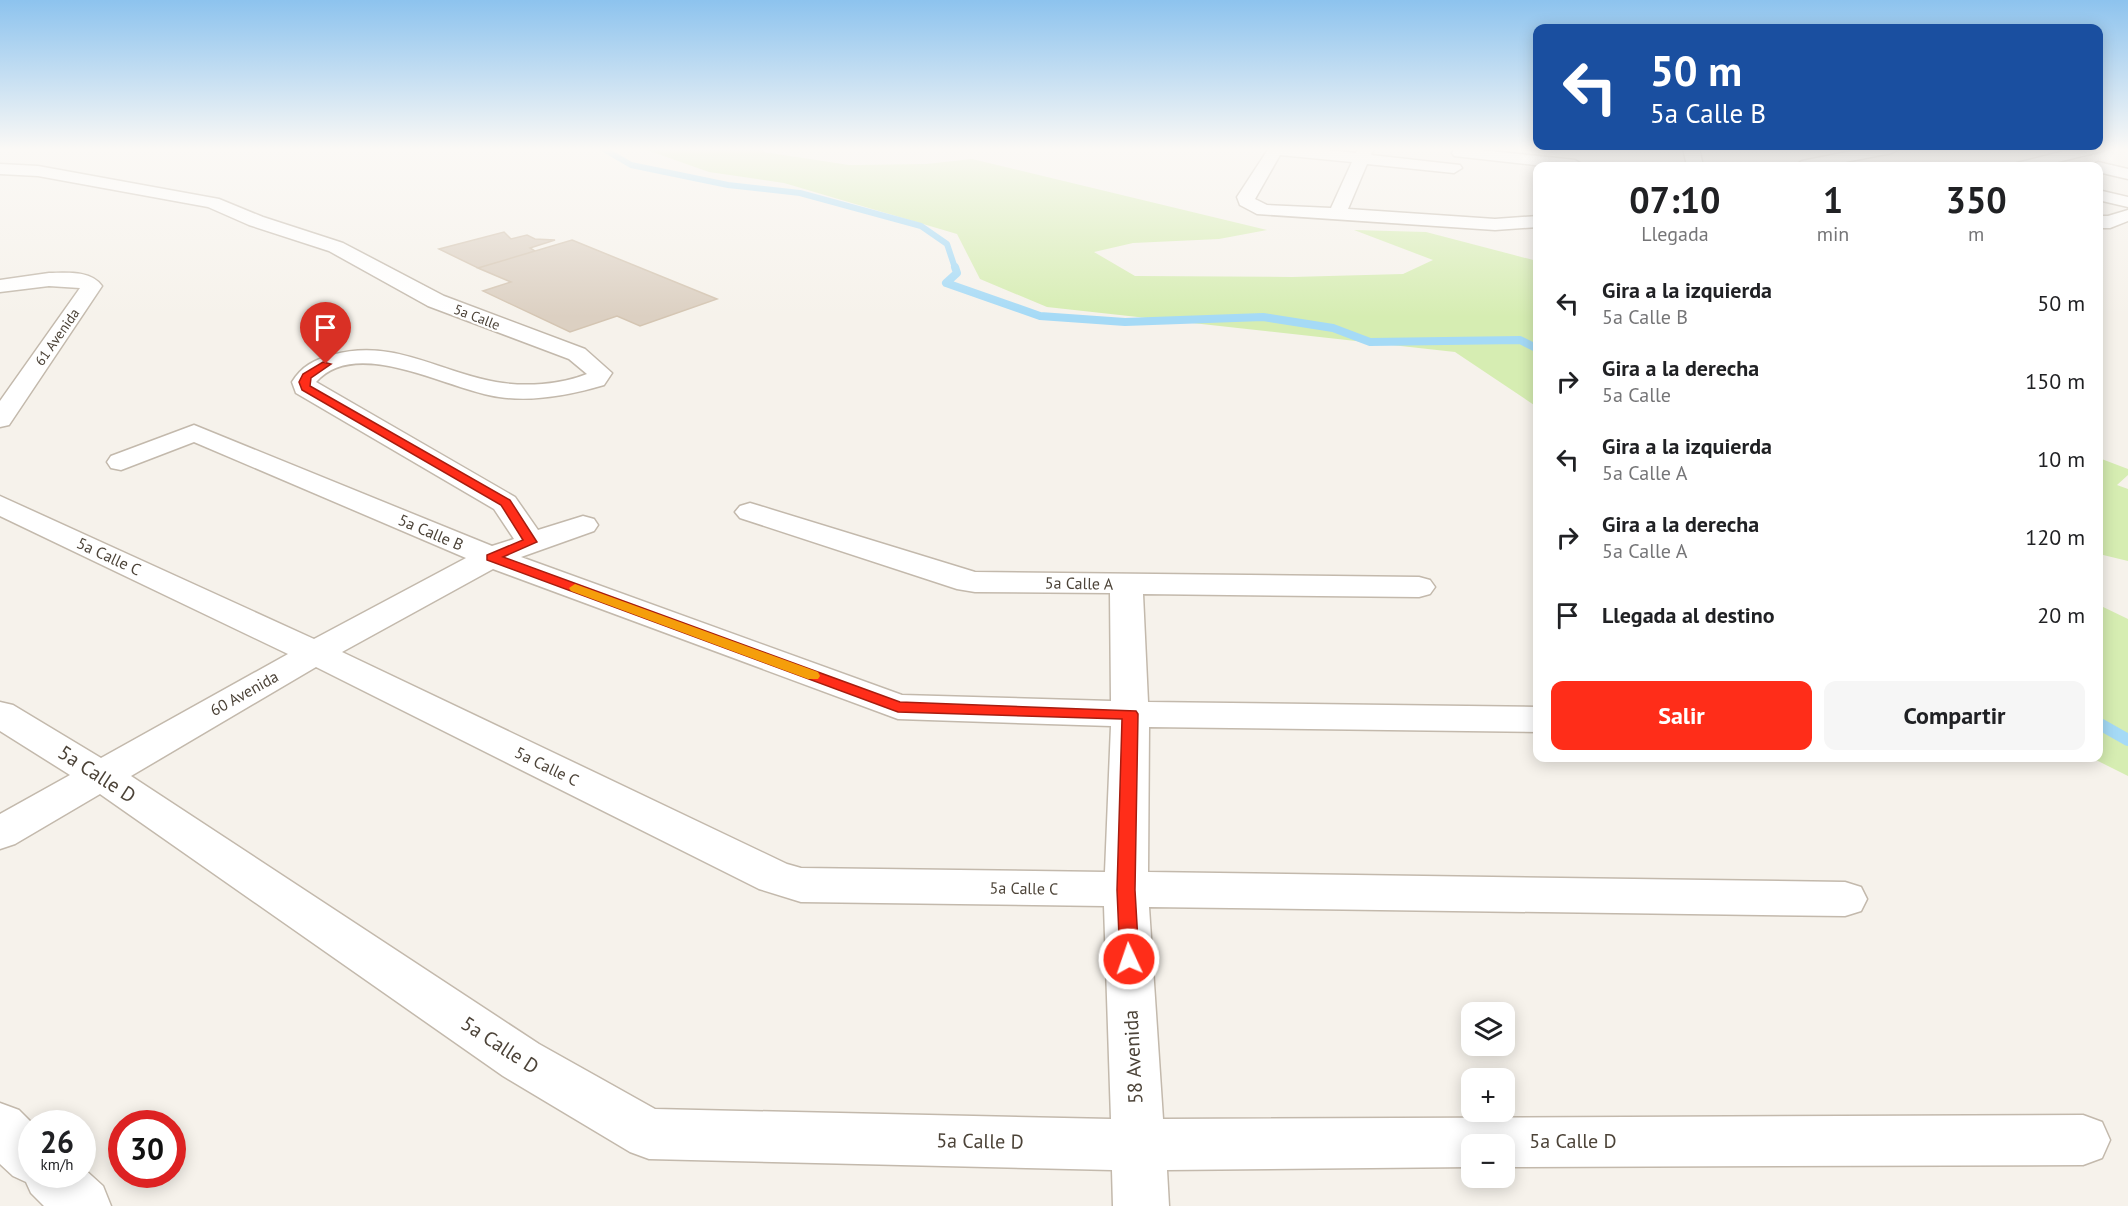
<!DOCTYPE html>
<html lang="es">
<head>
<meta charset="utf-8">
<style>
	body { margin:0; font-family:"PT Sans",sans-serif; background:#f6f6f6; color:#202124; height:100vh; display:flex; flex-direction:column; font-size:22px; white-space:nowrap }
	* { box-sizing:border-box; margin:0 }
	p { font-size:20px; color:#757577 }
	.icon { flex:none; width:33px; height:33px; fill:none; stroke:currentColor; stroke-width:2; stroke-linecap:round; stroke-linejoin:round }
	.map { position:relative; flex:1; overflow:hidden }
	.details { position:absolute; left:1533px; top:162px; width:570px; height:600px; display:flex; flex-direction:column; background:#fff; border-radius:12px; box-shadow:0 3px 15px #0003 }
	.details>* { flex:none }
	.top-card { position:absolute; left:1533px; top:24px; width:570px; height:126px; border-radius:12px; box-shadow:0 3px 15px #0003; background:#1a4fa0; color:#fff; overflow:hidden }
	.buttons { position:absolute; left:1461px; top:1002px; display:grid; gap:12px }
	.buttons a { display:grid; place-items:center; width:54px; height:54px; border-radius:12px; background:#fff; box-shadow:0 3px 15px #0003; font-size:30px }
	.speed { position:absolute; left:18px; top:1110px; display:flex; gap:12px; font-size:30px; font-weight:700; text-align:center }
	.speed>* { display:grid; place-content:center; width:78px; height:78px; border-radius:50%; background:#fff; box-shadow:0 3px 15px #0003; line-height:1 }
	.speed small { font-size:15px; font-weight:400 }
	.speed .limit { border:9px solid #d22; background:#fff; color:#111 }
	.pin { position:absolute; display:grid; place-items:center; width:51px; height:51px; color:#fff; margin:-62px -26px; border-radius:50% 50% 50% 0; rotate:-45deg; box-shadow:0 0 6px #0007 }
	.pin .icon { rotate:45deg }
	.me { position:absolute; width:66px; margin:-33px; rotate:357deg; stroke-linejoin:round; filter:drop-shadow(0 0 4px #0008) }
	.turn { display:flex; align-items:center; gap:21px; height:126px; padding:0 18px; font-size:27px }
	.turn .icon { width:78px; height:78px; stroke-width:2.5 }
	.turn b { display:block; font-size:42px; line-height:51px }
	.eta { display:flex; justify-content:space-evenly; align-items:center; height:102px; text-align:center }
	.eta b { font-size:36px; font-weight:700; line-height:42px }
	.action { display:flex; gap:12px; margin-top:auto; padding:12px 18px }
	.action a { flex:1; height:69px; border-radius:12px; background:#ff2d19; color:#fff; font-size:24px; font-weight:700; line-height:69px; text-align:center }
	.action a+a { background:#f6f6f6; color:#202124 }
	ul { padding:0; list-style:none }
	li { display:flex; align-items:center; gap:18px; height:78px; padding:0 18px }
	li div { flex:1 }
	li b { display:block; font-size:22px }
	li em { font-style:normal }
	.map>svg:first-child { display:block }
	.green { fill:#d6edb2 }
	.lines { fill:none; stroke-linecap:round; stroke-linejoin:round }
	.stream-far2 { stroke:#a5daf6; stroke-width:6 }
	.stream-far1 { stroke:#a5daf6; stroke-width:8 }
	.stream { stroke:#a5daf6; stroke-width:12 }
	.building { fill:#dcd0c2; stroke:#d4c5b2; stroke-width:1.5 }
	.minor-casing { stroke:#c3b9ac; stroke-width:3 }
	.minor { fill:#fff; fill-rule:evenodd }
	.route { fill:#ff2d19; stroke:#a61d10; stroke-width:1.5 }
	.slow { fill:#f59e0b }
	.labels { text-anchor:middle; stroke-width:4.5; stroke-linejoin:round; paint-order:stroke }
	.far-street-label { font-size:14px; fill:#4c4338; stroke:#fff }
	.street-label { font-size:16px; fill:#4c4338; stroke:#fff }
	.near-street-label { font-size:20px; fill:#4c4338; stroke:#fff }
</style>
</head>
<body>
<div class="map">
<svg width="2128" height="1206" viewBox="0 0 2128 1206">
	<rect width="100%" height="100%" fill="#f6f2eb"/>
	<path class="green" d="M 641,148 L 764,148 L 764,152 L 849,165 L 926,164 L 972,159 L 1267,230 L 1219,239 L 1133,243 L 1094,252 L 1135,276 L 1292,277 L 1403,274 L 1433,260 L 1354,230 L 1426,232 L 1537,261 L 1537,407 L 1455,352 L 1047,307 L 980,279 L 957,234 L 784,183 L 709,172 Z
		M 2099,458 L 2128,469 L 2128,475 L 2117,485 L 2128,489 L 2128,561 L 2099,554 Z
		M 2099,605 L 2128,619 L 2128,776 L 2092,758 L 2098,758 Z"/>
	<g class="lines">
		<path class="stream-far2" d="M 602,148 L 631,165 L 728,185 L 800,193 L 921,226 L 947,244 L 955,268"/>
		<path class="stream-far1" d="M 955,267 L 957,273 L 946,283 L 1040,316 L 1125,322 L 1263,317 L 1333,328 L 1370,342 L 1520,340 L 1538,349"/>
		<path class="stream" d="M 2098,723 L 2128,740"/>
	</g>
	<path class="building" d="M 504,232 L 511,239 L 527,235 L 535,239 L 555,240 L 530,248 L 535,251 L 478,268 L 439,249 Z
		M 572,240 L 717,299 L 640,326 L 617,316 L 570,332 L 483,291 L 511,282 L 478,268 Z"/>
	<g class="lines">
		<g class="minor-casing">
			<path id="minor" d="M 1269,148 L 1307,148 L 1356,153 L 1358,148 L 1374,148 L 1371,155 L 1460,165 L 1462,168 L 1454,173 L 1367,164 L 1348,209 L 1495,219 L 1538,216 L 1538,227 L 1495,230 L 1257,214 L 1240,205 L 1237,197 ZM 1280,155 L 1352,162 L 1331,208 L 1267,205 L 1255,199 Z
				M 1461,148 L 1575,160 L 1583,165 L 1543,166 L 1454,156 L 1452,153 L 1454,150 Z
				M 1683,148 L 1699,148 L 1703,166 L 1687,166 Z
				M 1867,148 L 1900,148 L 1892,153 L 1824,166 L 1794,166 L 1802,161 Z
				M 2076,148 L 2105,148 L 2103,151 L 2041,166 L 2015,166 L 2017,163 Z
				M 2098,162 L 2128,169 L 2128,179 L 2098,172 L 2098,166 L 2090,166 Z
				M 0,164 L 38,166 L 219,199 L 263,217 L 343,243 L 444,296 L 585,349 L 612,373 L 604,385 C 570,395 534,402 499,397 C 450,391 357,335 316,382 L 515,497 L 538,530 L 583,516 L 594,519 L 598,525 L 594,531 L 521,557 L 902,695 L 1111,701 L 1110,593 L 975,592 L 957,589 L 740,518 L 735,512 L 740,506 L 750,503 L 760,506 L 975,572 L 1419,577 L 1430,580 L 1435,587 L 1430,594 L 1419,597 L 1143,594 L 1148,702 L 1538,707 L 1538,732 L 1149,727 L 1148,872 L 1845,882 L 1861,887 L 1867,899 L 1861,911 L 1845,916 L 1149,907 L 1163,1119 L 2083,1115 L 2102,1122 L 2110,1140 L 2102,1158 L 2083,1165 L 1504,1167 L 1504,1144 L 1472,1144 L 1472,1167 L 1167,1170 L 1169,1206 L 1113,1206 L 1112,1170 L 649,1159 L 630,1152 L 503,1076 L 100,794 L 15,844 L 0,849 L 0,814 L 70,775 L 0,731 L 0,702 L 13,705 L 101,758 L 288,654 L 0,516 L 0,496 L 314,639 L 466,558 L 194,442 L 121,470 L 111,468 L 107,462 L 111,456 L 194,425 L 492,546 L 514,539 L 494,509 L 296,393 L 292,382 C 302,366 314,360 332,355 C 394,338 438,372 496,382 C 524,387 560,385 587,374 L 569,359 L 428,306 L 329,251 L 249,225 L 208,207 L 38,176 L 0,174 ZM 493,569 L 898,719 L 1111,726 L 1105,872 L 801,868 L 787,864 L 342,652 ZM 316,667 L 759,889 L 801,902 L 1104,906 L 1111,1119 L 655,1109 L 539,1044 L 131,776 Z
				M 2098,190 L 2128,197 L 2128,207 L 2098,200 Z
				M 2128,210 L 2128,221 L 2110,228 L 2098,228 L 2098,216 L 2108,216 Z
				M 49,273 C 66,273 91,270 102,286 L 9,425 L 0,427 L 0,401 L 80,288 L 49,286 L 0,292 L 0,280 Z
				M 0,1103 L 19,1110 L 33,1124 L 32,1174 L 82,1174 L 82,1167 L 103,1186 L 111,1206 L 44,1206 L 31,1193 L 26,1182 L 13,1176 L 0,1164 Z"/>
		</g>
		<use href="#minor" class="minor"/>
	</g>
	<linearGradient id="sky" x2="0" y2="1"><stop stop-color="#8dc3ee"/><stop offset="0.47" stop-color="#fbf9f6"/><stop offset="1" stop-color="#fbf9f6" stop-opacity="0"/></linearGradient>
	<rect width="2128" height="317" fill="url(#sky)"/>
	<path class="route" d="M 323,362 L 331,364 L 311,378 L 310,386 L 510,500 L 537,542 L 503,557 L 900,702 L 1136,711 L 1138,714 L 1135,890 L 1139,959 L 1136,965 L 1129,967 L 1122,965 L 1120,959 L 1117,890 L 1122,719 L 898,712 L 487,560 L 487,555 L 523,540 L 501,505 L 302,390 L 299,382 L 303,374 Z"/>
	<path class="slow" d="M 575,584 L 818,672 L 820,676 L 818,679 L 808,679 L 571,591 L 569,588 Z"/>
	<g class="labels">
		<g class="far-street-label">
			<text transform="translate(477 317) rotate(21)" y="5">5a Calle</text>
			<text transform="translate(57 337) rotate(-55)" y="5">61 Avenida</text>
		</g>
		<g class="street-label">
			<text transform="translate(431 532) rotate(23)" y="6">5a Calle B</text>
			<text transform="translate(109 556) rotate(25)" y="6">5a Calle C</text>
			<text transform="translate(1079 583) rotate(1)" y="6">5a Calle A</text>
			<text transform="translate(244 693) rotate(-29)" y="6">60 Avenida</text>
			<text transform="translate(547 766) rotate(26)" y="6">5a Calle C</text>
			<text transform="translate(1024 888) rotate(1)" y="6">5a Calle C</text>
		</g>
		<g class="near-street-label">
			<text transform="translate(97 774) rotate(33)" y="7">5a Calle D</text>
			<text transform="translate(500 1045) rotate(33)" y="7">5a Calle D</text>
			<text transform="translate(1133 1057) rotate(-93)" y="7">58 Avenida</text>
			<text transform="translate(980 1141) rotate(1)" y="7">5a Calle D</text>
			<text x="1573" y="1148">5a Calle D</text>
		</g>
	</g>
</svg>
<div class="buttons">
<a><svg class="icon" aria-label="layers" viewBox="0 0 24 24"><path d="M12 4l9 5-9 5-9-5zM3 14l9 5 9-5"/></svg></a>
<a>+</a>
<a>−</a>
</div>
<div class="speed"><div>26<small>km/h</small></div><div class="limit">30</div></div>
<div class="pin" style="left:326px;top:364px;background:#d93025"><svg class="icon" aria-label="arrive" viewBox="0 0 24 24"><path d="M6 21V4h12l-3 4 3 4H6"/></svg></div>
<svg class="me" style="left:1129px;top:959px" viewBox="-20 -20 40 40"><circle r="17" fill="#ff2d19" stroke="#fff" stroke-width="3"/><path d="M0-11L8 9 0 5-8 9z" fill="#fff"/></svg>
<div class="top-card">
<div class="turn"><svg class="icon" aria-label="left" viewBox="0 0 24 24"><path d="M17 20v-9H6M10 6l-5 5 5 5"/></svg><div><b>50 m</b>5a Calle B</div></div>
</div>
<section class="details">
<div class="eta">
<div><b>07:10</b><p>Llegada</p></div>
<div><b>1</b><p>min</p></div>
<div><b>350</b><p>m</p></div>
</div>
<ul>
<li><svg class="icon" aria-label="left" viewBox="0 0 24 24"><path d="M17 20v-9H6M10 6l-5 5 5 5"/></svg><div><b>Gira a la izquierda</b><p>5a Calle B</p></div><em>50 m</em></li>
<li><svg class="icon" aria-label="right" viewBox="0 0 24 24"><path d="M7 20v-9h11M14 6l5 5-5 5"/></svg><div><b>Gira a la derecha</b><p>5a Calle</p></div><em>150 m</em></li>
<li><svg class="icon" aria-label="left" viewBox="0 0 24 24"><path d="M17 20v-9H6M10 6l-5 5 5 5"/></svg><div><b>Gira a la izquierda</b><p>5a Calle A</p></div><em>10 m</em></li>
<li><svg class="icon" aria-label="right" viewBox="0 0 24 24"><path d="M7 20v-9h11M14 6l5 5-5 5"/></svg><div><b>Gira a la derecha</b><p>5a Calle A</p></div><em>120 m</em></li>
<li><svg class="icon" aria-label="arrive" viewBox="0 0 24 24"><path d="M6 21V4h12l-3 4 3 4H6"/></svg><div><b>Llegada al destino</b></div><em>20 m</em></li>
</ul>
<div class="action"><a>Salir</a><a>Compartir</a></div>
</section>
</div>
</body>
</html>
